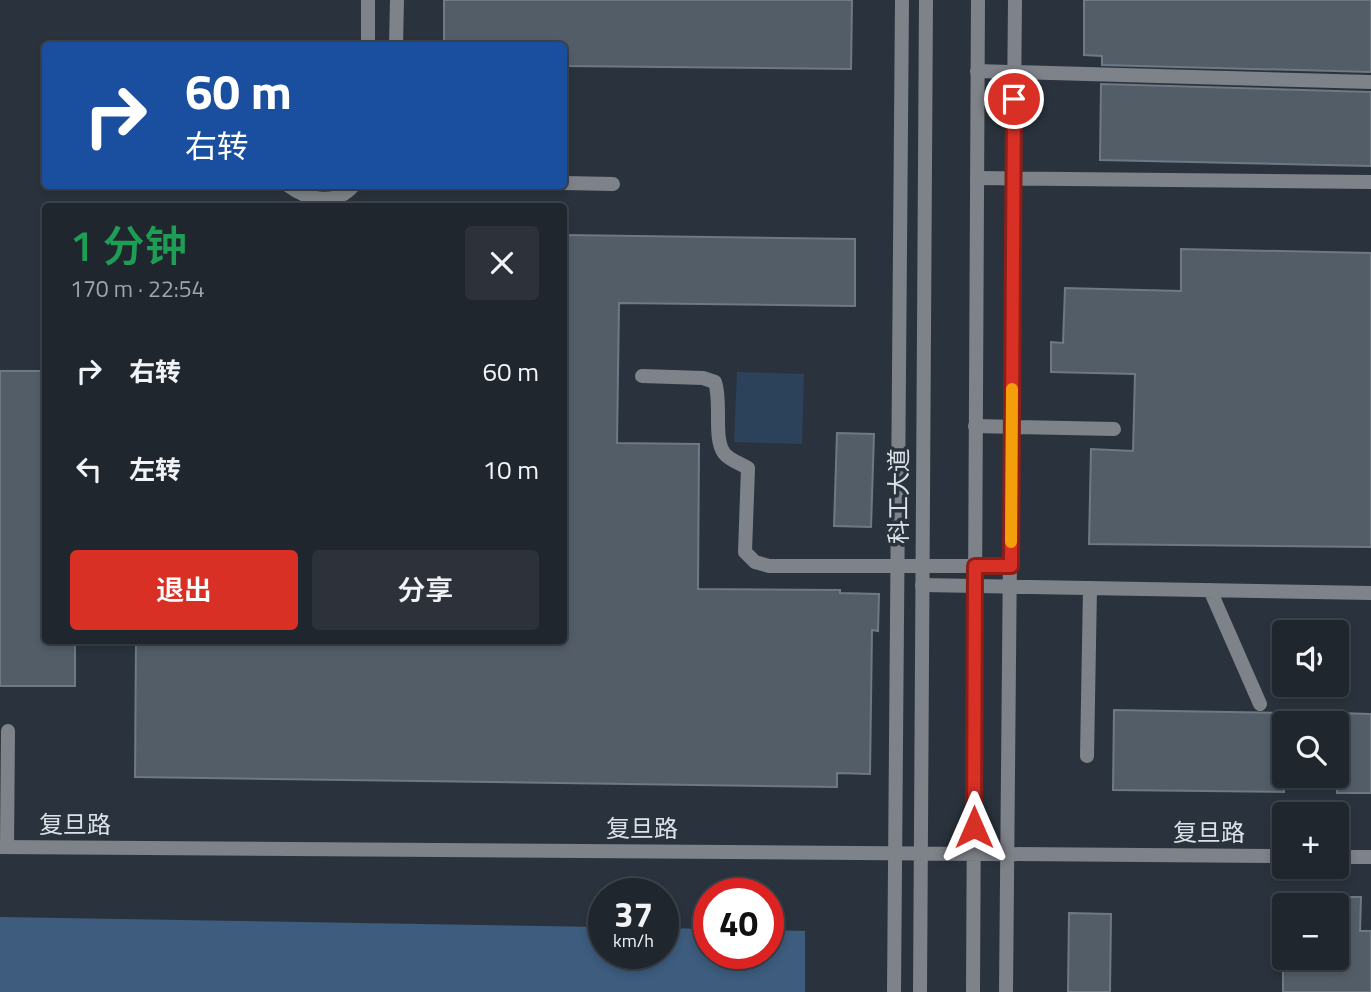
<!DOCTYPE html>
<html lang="zh">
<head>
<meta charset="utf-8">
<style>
	body { margin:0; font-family:"Titillium Web","Noto Sans SC",sans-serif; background:#2d323a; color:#f1f3f6; height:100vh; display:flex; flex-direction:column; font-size:26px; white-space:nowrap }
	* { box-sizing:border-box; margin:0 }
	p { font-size:23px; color:#a2a5aa }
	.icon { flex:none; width:38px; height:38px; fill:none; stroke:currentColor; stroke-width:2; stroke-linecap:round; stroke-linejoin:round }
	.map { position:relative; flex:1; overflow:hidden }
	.drawer { position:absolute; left:42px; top:203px; width:525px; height:441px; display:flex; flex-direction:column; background:#20262e; border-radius:7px; box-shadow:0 4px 10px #0003,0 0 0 2px #3d434a }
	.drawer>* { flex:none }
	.hud { position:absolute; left:42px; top:42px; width:525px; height:147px; border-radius:7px; box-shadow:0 4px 10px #0003,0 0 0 2px #3d434a; background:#1a4fa0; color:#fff; overflow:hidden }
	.fabs { position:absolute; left:1272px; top:620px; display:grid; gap:14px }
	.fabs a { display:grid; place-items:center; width:77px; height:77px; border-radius:7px; background:#20262e; box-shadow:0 4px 10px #0003,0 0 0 2px #3d434a; font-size:35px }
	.speed { position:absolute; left:588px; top:878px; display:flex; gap:14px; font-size:35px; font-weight:700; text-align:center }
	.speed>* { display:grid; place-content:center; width:91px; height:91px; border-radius:50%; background:#20262e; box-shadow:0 4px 10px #0003,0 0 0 2px #3d434a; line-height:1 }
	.speed small { font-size:18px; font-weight:400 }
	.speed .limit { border:10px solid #d22; background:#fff; color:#111 }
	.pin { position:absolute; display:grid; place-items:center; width:60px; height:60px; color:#fff; margin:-30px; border:4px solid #fff; border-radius:50%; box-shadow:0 2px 7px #0007 }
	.me { position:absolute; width:77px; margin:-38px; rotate:0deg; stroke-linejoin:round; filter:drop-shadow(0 0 5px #0008) }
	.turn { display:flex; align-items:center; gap:24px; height:147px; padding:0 28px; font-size:32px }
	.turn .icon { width:91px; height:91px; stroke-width:2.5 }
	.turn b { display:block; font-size:49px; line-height:60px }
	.round { display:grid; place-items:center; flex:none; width:74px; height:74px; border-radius:7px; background:#2d323a }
	.headline { display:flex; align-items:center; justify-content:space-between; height:119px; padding:0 28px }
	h1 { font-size:42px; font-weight:600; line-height:52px; color:#1e9e55 }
	.action { display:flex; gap:14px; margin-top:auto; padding:14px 28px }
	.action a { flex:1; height:80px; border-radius:7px; background:#d93025; color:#fff; font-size:28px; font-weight:600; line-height:80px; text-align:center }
	.action a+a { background:#2d323a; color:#f1f3f6 }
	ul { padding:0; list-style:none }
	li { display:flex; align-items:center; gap:21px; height:98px; padding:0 28px }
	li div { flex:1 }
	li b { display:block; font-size:26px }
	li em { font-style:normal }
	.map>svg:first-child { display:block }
	.green { fill:#2c425a }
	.water { fill:#3d5c7e }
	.building { fill:#535d68; stroke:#6e7984; stroke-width:2 }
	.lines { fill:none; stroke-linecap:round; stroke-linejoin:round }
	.service { stroke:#7e8389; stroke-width:14 }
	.tertiary { stroke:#7e8389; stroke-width:14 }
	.route-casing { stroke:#8d1f18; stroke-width:18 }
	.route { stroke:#d93025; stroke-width:12 }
	.slow { stroke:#f59e0b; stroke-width:12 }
	.labels { text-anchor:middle; stroke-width:7; stroke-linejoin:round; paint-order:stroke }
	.street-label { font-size:24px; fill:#dce1e8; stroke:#2a333d }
</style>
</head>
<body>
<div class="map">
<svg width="1371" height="992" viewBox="0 0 1371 992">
	<rect width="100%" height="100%" fill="#2a333d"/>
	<path class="green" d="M 737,372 L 804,374 L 802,444 L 734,442 Z"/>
	<path class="water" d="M 0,917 L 604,927 L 604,954 L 663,954 L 663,928 L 709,929 L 709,954 L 768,954 L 768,930 L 805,931 L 805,992 L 0,992 Z"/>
	<path class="building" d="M 444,0 L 852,0 L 851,69 L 564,66 L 564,46 L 444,46 Z
		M 1084,0 L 1371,0 L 1371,72 L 1102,65 L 1102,56 L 1084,55 Z
		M 1101,84 L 1371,92 L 1371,166 L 1100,160 Z
		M 564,235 L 855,239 L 855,306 L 619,303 L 617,443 L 699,444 L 698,589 L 840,590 L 840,593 L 879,594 L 878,631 L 872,630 L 870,774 L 837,773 L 837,787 L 135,777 L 136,640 L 564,640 Z
		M 1181,249 L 1371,253 L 1371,547 L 1089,544 L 1091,449 L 1133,451 L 1135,374 L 1051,372 L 1051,342 L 1063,343 L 1065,288 L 1181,291 Z
		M 0,371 L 46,371 L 46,640 L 75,640 L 75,686 L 0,686 Z
		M 837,433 L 874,434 L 871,527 L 834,526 Z
		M 1114,710 L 1284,713 L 1284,792 L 1113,790 Z
		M 1337,713 L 1371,714 L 1371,793 L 1337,793 Z
		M 1337,897 L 1361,897 L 1360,931 L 1371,931 L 1371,992 L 1283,992 L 1283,957 L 1337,957 Z
		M 1069,913 L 1111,914 L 1110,992 L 1068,992 Z"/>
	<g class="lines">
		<path class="service" d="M 368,46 L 368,0
			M 396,46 L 397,0
			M 977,71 L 1371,82
			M 977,178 L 1371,182
			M 564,183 L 613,184
			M 289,186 C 308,200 336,206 353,186
			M 642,376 L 703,378 L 715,382 C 722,403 713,438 724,453 C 729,460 741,464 748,468 L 745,552 L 755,562 L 769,566 L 1011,566
			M 975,426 L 1114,429
			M 922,585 L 1371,593
			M 1210,590 L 1260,704
			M 1087,756 L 1090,588
			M 7,847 L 8,731
			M 894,992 L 902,0
			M 1006,992 L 1015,0"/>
		<path class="tertiary" d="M 0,847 L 1284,856
			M 1337,857 L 1371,857
			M 920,992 L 926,0
			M 973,992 L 978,0"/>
	</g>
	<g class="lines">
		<g class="route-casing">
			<path id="route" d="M 974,827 L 975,566 L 1011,566 L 1014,99"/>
		</g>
		<use href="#route" class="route"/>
		<path class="slow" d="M 1011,542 L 1012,389"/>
	</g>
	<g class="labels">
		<g class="street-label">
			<text transform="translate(899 496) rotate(-90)" y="8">科工大道</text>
			<text x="75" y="833">复旦路</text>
			<text x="642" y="837">复旦路</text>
			<text x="1209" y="841">复旦路</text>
		</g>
	</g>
</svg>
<div class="fabs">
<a><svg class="icon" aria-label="sound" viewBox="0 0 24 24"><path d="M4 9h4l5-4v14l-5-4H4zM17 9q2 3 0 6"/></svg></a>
<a><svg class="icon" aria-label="search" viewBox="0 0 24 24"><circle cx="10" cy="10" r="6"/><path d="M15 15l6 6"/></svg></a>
<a>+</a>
<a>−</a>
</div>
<div class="speed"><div>37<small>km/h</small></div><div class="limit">40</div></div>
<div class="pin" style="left:1014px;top:99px;background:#d93025"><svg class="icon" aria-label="arrive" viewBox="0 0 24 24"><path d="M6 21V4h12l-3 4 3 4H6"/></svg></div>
<svg class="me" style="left:974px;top:827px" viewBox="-20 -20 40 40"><path d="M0-17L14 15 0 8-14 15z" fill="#d93025" stroke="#fff" stroke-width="4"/></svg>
<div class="hud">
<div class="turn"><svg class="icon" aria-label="right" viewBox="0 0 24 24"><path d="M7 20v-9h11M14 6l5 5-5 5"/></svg><div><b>60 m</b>右转</div></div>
</div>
<section class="drawer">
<div class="headline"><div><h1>1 分钟</h1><p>170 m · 22:54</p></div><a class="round"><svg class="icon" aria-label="close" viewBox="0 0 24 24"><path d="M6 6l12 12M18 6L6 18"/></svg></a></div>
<ul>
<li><svg class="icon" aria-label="right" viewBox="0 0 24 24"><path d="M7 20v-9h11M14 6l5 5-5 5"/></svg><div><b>右转</b></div><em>60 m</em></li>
<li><svg class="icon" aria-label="left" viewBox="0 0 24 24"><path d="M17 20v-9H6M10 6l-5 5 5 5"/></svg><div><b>左转</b></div><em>10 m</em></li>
</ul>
<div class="action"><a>退出</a><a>分享</a></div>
</section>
</div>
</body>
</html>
